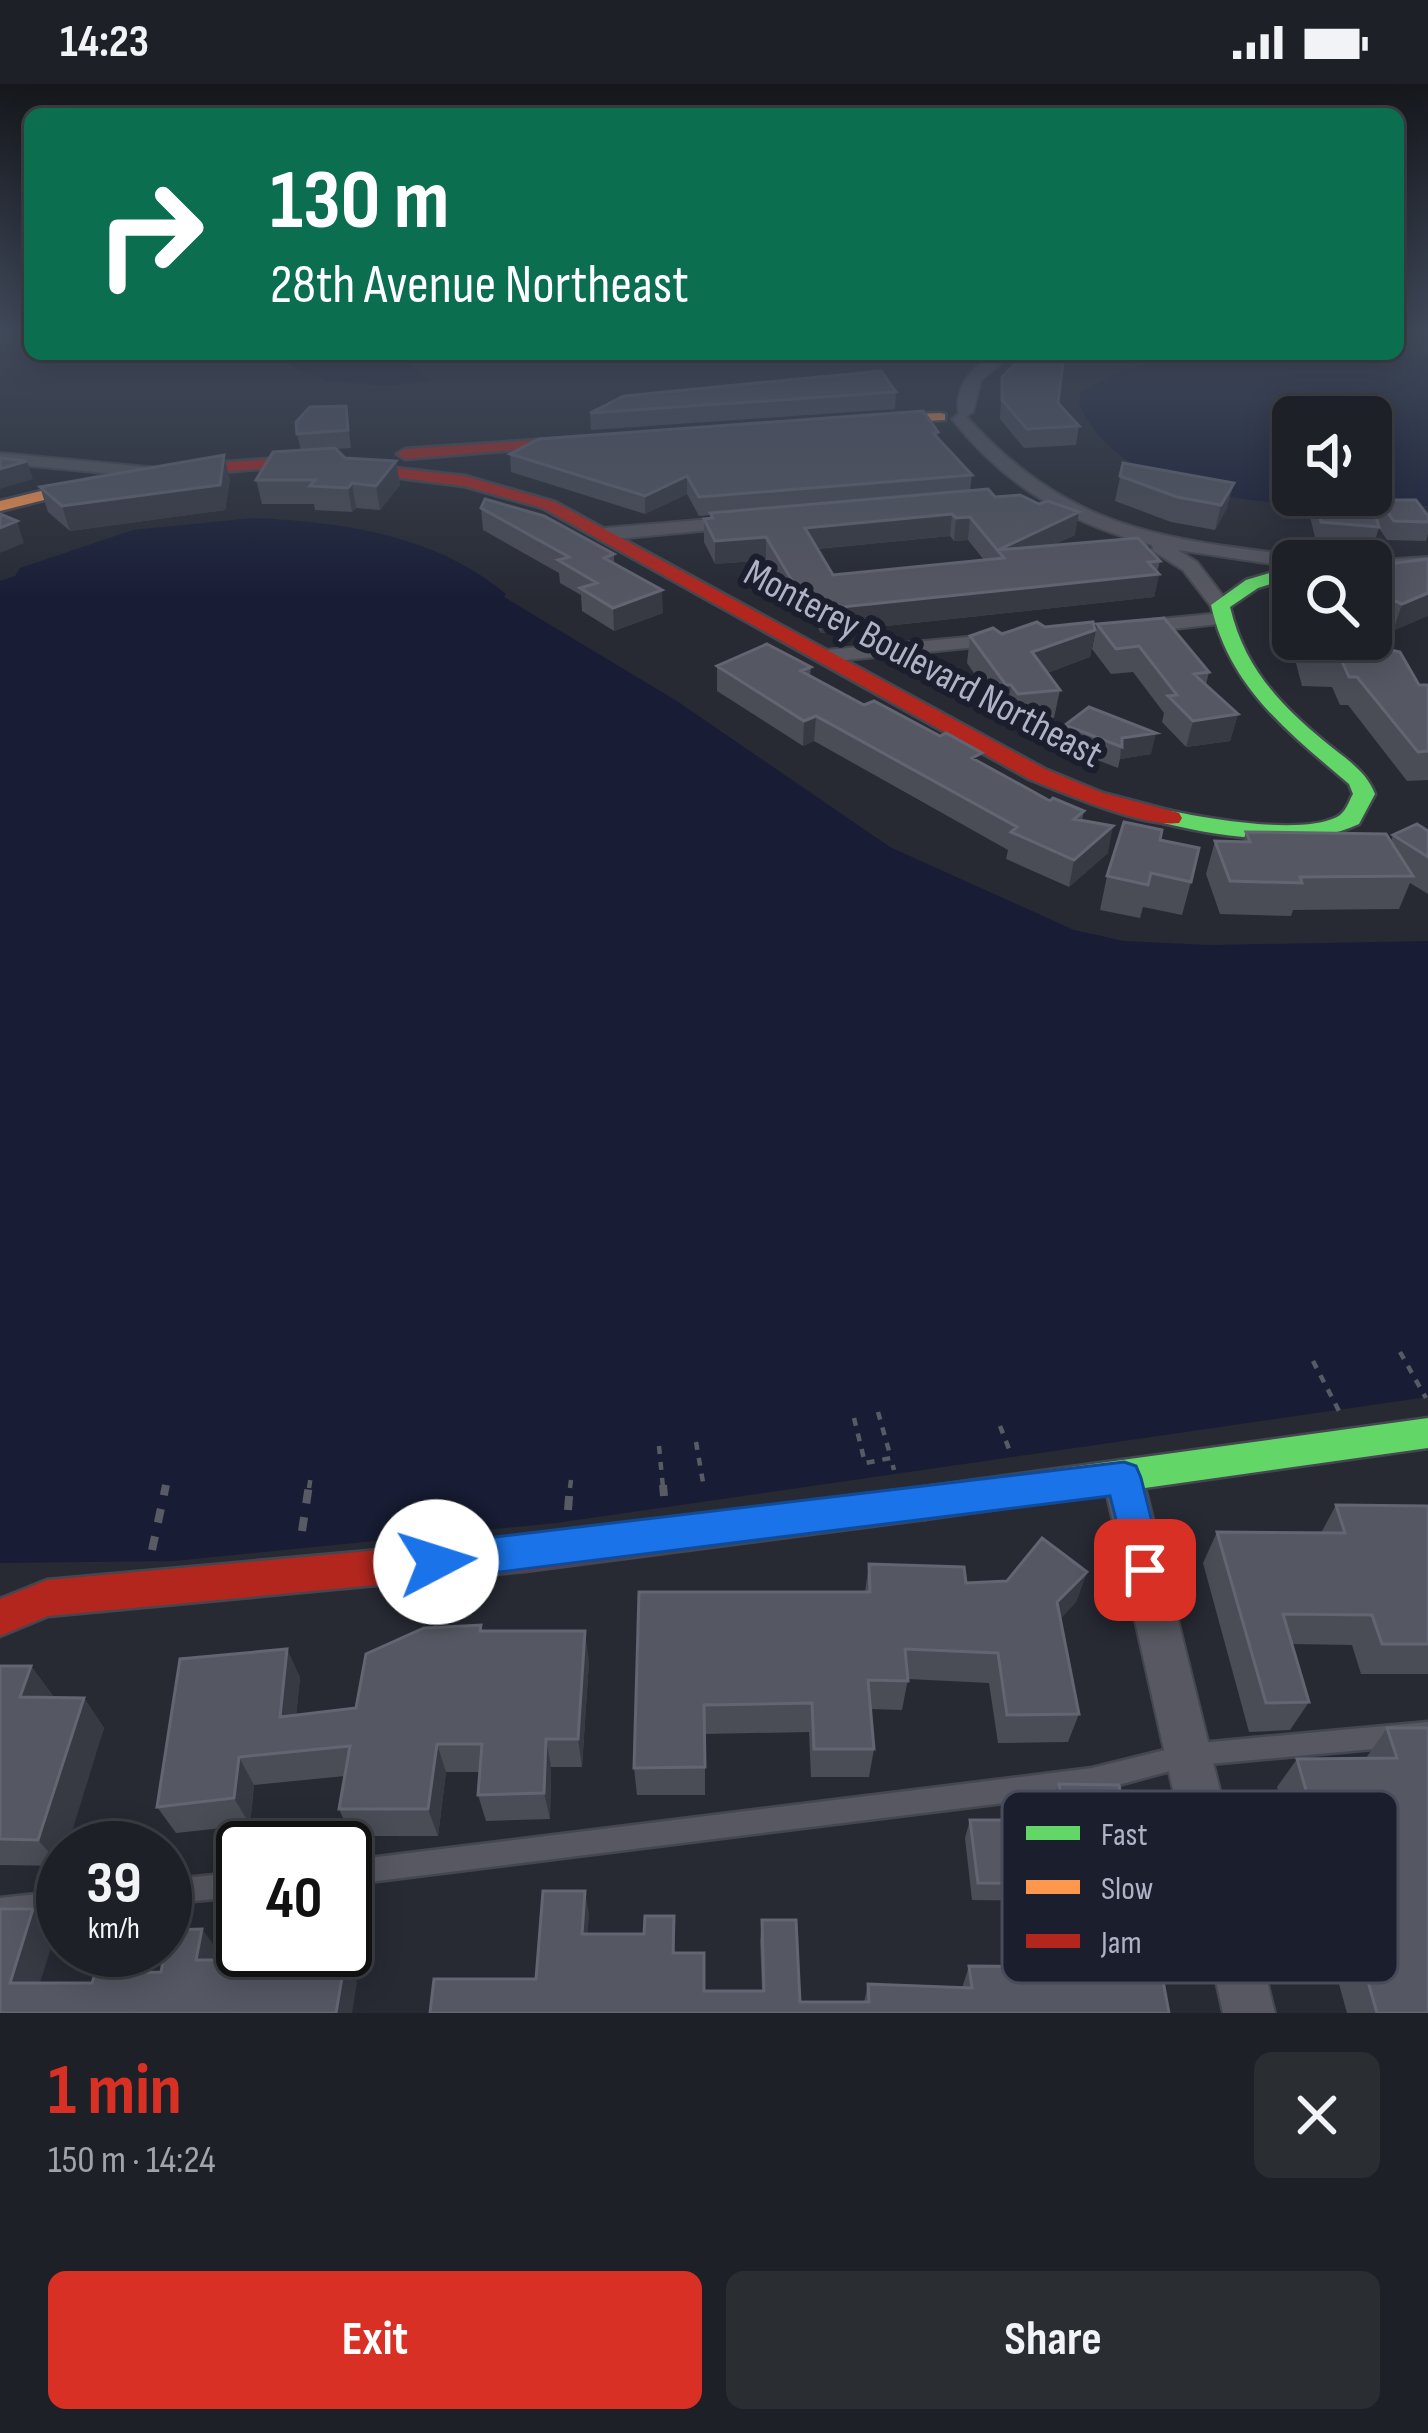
<!DOCTYPE html>
<html lang="en">
<head>
<meta charset="utf-8">
<style>
	body { margin:0; font-family:"Sofia Sans Condensed",sans-serif; background:#2a2d32; color:#f1f3f6; height:100vh; display:flex; flex-direction:column; font-size:45px; white-space:nowrap }
	* { box-sizing:border-box; margin:0 }
	p { font-size:39px; color:#a0a3a7 }
	.icon { flex:none; width:66px; height:66px; fill:none; stroke:currentColor; stroke-width:2; stroke-linecap:round; stroke-linejoin:round }
	.map { position:relative; height:1929px; overflow:hidden }
	.details { display:flex; flex-direction:column; background:#1d2026; flex:1 }
	.details>* { flex:none }
	.guide { position:absolute; left:24px; top:24px; width:1380px; height:252px; border-radius:18px; box-shadow:0 6px 30px #0003,0 0 0 3px #3b3e43; background:#0b6e4f; color:#fff; overflow:hidden }
	.buttons { position:absolute; left:1272px; top:312px; display:grid; gap:24px }
	.buttons a { display:grid; place-items:center; width:120px; height:120px; border-radius:18px; background:#1d2026; box-shadow:0 6px 30px #0003,0 0 0 3px #3b3e43; font-size:60px }
	.speed { position:absolute; left:36px; top:1737px; display:flex; gap:24px; font-size:60px; font-weight:700; text-align:center }
	.speed>* { display:grid; place-content:center; width:156px; height:156px; border-radius:50%; background:#1d2026; box-shadow:0 6px 30px #0003,0 0 0 3px #3b3e43; line-height:1 }
	.speed small { font-size:30px; font-weight:400 }
	.speed .limit { border:6px solid #111; border-radius:18px; background:#fff; color:#111 }
	.pin { position:absolute; display:grid; place-items:center; width:102px; height:102px; color:#fff; margin:-51px; border-radius:24px; box-shadow:0 6px 18px #0006 }
	.me { position:absolute; width:132px; margin:-66px; rotate:85deg; stroke-linejoin:round; filter:drop-shadow(0 0 9px #0008) }
	.turn { display:flex; align-items:center; gap:42px; height:252px; padding:0 48px; font-size:54px }
	.turn .icon { width:156px; height:156px; stroke-width:2.5 }
	.turn b { display:block; font-size:84px; line-height:102px }
	.round { display:grid; place-items:center; flex:none; width:126px; height:126px; border-radius:18px; background:#2a2d32 }
	.head { display:flex; align-items:center; justify-content:space-between; height:204px; padding:0 48px }
	h1 { font-size:72px; font-weight:700; line-height:90px; color:#d93025 }
	.action { display:flex; gap:24px; margin-top:auto; padding:24px 48px }
	.action a { flex:1; height:138px; border-radius:18px; background:#d93025; color:#fff; font-size:48px; font-weight:700; line-height:138px; text-align:center }
	.action a+a { background:#2a2d32; color:#f1f3f6 }
	.status { display:flex; justify-content:space-between; align-items:center; height:84px; padding:0 60px; background:#1d2026; direction:ltr }
	.status svg { height:33px; fill:currentColor }
	.map>svg:first-child { display:block }
	.water { fill:#181d35; fill-rule:evenodd }
	.lines { fill:none; stroke-linecap:round; stroke-linejoin:round }
	.lane-casing { stroke:#444750; stroke-width:5 }
	.street-casing { stroke:#444750; stroke-width:4 }
	.fast-casing { stroke:#444750; stroke-width:5 }
	.slow-casing { stroke:#444750; stroke-width:5 }
	.jam-casing { stroke:#444750; stroke-width:5 }
	.path-far1 { stroke:#585b64; stroke-width:4.5; stroke-dasharray:8 8; stroke-linecap:butt }
	.path { stroke:#585b64; stroke-width:8; stroke-dasharray:14 14; stroke-linecap:butt }
	.lane { fill:#575861; fill-rule:evenodd }
	.street { fill:#575861; fill-rule:evenodd }
	.fast { fill:#63d668; fill-rule:evenodd }
	.slow { fill:#ff974d; fill-rule:evenodd }
	.jam { fill:#b3261e; fill-rule:evenodd }
	.wall { fill:#4a4c56; fill-rule:evenodd }
	.shaded-wall { fill:#373a43 }
	.building { fill:#555762; stroke:#636572; stroke-width:3; fill-rule:evenodd }
	.route { fill:#1a73e8; stroke:#114b97; stroke-width:3 }
	.labels { text-anchor:middle; stroke-width:12; stroke-linejoin:round; paint-order:stroke }
	.far-street-label { font-size:39px; fill:#b0b3c5; stroke:#1b1e2d }
	.key { fill:#1b1e2d; stroke:#484b5b; stroke-width:3 }
	.key-label { font-size:33px; fill:#b0b3c5 }
</style>
</head>
<body>
<div class="status"><b>14:23</b><svg viewBox="0 0 49 12"><path d="M0 12V9h3v3zM5 12V6h3v6zM10 12V3h3v9zM15 12V0h3v12zM26 1h20v11H26zM47 4h2v5h-2z"/></svg></div>
<div class="map">
<svg width="1428" height="1929" viewBox="0 0 1428 1929">
	<rect width="100%" height="100%" fill="#272a33"/>
	<path class="water" d="M 1398,268 L 1428,271 L 1428,422 C 1324,421 1128,434 1079,320 L 1081,309 C 1122,284 1144,277 1191,270 ZM 1293,333 L 1371,333 L 1371,411 L 1293,411 Z
		M 265,270 L 399,270 L 430,297 L 387,302 L 326,297 Z
		M 254,434 C 342,438 436,451 506,510 L 504,513 L 677,617 L 890,763 L 1074,846 L 1124,857 L 1210,861 L 1428,857 L 1428,1313 L 556,1439 L 174,1477 L 0,1479 L 0,497 L 15,492 L 20,484 L 133,446 Z"/>
	<g class="lines">
		<g class="lane-casing">
			<path id="lane" d="M 1428,1638 L 1428,1660 L 1189,1682 L 1092,1708 L 345,1801 L 345,1777 L 1092,1684 L 1189,1660 Z
				M 243,1788 L 243,1812 L 165,1820 L 165,1796 Z
				M 63,1807 L 63,1831 L 0,1838 L 0,1814 Z"/>
		</g>
		<g class="street-casing">
			<path id="street" d="M 1012,270 L 981,296 L 973,328 L 966,332 C 1065,442 1153,454 1293,471 L 1303,477 L 1293,477 L 1293,483 L 1178,466 L 1197,478 L 1230,521 L 1213,525 L 1183,486 L 1153,467 L 1152,461 C 1070,440 1005,402 952,335 L 959,330 C 953,298 981,270 1012,270 Z
				M 0,369 L 157,384 L 166,389 L 157,394 L 0,379 Z
				M 746,432 L 753,434 L 753,442 L 605,456 L 596,450 L 605,444 Z
				M 1428,473 L 1428,485 L 1371,486 L 1371,477 L 1363,477 Z
				M 1220,529 L 1230,535 L 1227,539 L 1130,550 L 1120,544 L 1130,538 Z
				M 1011,549 L 1018,551 L 1018,559 L 826,578 L 815,572 L 826,566 Z
				M 1123,1376 L 1137,1382 L 1143,1394 L 1275,1929 L 1223,1929 L 1103,1394 L 1109,1382 Z"/>
		</g>
		<g class="fast-casing">
			<path id="fast" d="M 1293,482 L 1293,493 L 1258,504 L 1230,523 C 1244,582 1278,619 1324,657 C 1343,673 1366,686 1375,710 L 1359,740 C 1304,766 1221,753 1163,739 L 1163,729 L 1171,727 C 1211,735 1301,751 1337,733 C 1346,728 1348,719 1353,710 L 1349,700 C 1288,648 1229,603 1211,521 L 1246,496 Z
				M 1428,1334 L 1428,1364 L 925,1435 L 912,1431 L 907,1419 L 912,1407 L 925,1403 Z"/>
		</g>
		<g class="slow-casing">
			<path id="slow" d="M 940,329 L 945,330 L 945,336 L 872,340 L 865,336 L 872,332 Z
				M 98,393 L 106,398 L 104,401 L 0,427 L 0,417 Z"/>
		</g>
		<g class="jam-casing">
			<path id="jam" d="M 582,353 L 587,354 L 587,360 L 405,375 L 397,370 L 405,365 Z
				M 325,371 L 330,373 L 330,379 L 172,392 L 164,387 L 172,382 Z
				M 351,379 L 465,392 L 555,418 L 1045,685 L 1103,709 L 1179,729 L 1182,734 L 1179,739 C 1144,744 1064,709 1029,695 L 543,424 L 464,402 L 346,387 L 343,384 Z
				M 925,1403 L 938,1407 L 943,1419 L 938,1431 L 925,1435 L 525,1487 L 48,1532 L 0,1552 L 0,1515 L 47,1496 L 525,1453 Z"/>
		</g>
		<path class="path-far1" d="M 1400,1268 L 1426,1314
			M 1313,1277 L 1339,1327
			M 878,1328 L 891,1374
			M 854,1334 L 865,1379 L 891,1374 L 894,1386
			M 1000,1342 L 1011,1370
			M 696,1358 L 704,1404
			M 659,1362 L 663,1404
			M 309,1404 L 311,1392
			M 570,1404 L 571,1396"/>
		<path class="path" d="M 663,1401 L 664,1412
			M 445,1418 L 445,1439
			M 568,1426 L 570,1401
			M 302,1447 L 309,1401
			M 152,1466 L 166,1401"/>
		<use href="#lane" class="lane"/>
		<use href="#street" class="street"/>
		<use href="#fast" class="fast"/>
		<use href="#slow" class="slow"/>
		<use href="#jam" class="jam"/>
	</g>
	<path class="wall" d="M 1398,247 L 1423,247 L 1422,250 L 1398,250 Z
		M 1025,270 L 1103,270 L 1064,274 L 1058,319 L 1079,342 L 1076,361 L 1024,364 L 1000,335 L 1002,293 Z
		M 896,308 L 895,325 L 591,346 L 590,329 Z
		M 346,322 L 351,364 L 335,365 L 345,374 L 396,377 L 400,401 L 380,426 L 356,424 L 352,428 L 315,426 L 314,420 L 262,420 L 256,396 L 301,366 L 297,350 Z
		M 938,348 L 938,354 L 972,391 L 970,407 L 995,413 L 1075,451 L 1053,461 L 1160,477 L 1157,488 L 1159,490 L 1154,513 L 821,549 L 812,533 L 799,534 L 766,476 L 715,480 L 704,458 L 704,435 L 710,435 L 710,431 L 699,432 L 687,410 L 645,430 L 511,388 L 510,370 ZM 950,452 L 954,457 L 968,456 L 984,476 L 833,491 L 818,465 Z
		M 1123,379 L 1227,424 L 1215,446 L 1171,438 L 1115,417 Z
		M 230,395 L 225,426 L 70,447 L 48,428 L 40,403 Z
		M 1315,415 L 1374,428 L 1378,416 L 1428,432 L 1428,450 L 1426,457 L 1387,456 L 1379,444 L 1373,462 L 1316,457 L 1310,433 Z
		M 481,424 L 614,470 L 614,479 L 663,529 L 614,547 L 582,527 L 581,511 L 560,499 L 559,489 L 483,446 Z
		M 1428,475 L 1393,547 L 1371,537 L 1371,482 Z
		M 1293,494 L 1293,555 L 1364,555 L 1366,560 L 1419,601 L 1428,601 L 1428,696 L 1407,697 L 1348,621 L 1340,621 L 1332,603 L 1302,602 L 1281,522 L 1288,496 Z
		M 1097,540 L 1209,588 L 1206,601 L 1238,630 L 1230,657 L 1186,663 L 1162,638 L 1164,629 L 1133,588 L 1111,590 L 1092,565 Z
		M 1045,543 L 1095,546 L 1090,573 L 1047,589 L 1060,606 L 1054,634 L 1013,638 L 1007,629 L 1002,630 L 967,579 L 970,552 L 1002,550 Z
		M 717,582 L 811,583 L 810,592 L 864,621 L 981,679 L 1050,717 L 1084,727 L 1082,736 L 1108,769 L 1069,803 L 1006,775 L 1008,766 L 814,657 L 803,662 L 717,607 Z
		M 1065,641 L 1151,670 L 1120,675 L 1118,684 L 1061,662 Z
		M 1428,747 L 1428,810 L 1410,799 L 1399,825 L 1293,826 L 1291,832 L 1220,830 L 1206,790 L 1215,757 L 1243,758 L 1246,748 L 1391,757 L 1393,751 Z
		M 1160,756 L 1191,798 L 1182,831 L 1143,823 L 1140,834 L 1100,826 L 1107,792 Z
		M 1336,1421 L 1428,1422 L 1428,1590 L 1361,1590 L 1352,1561 L 1292,1560 L 1309,1618 L 1290,1646 L 1249,1648 L 1203,1479 L 1217,1448 L 1321,1449 Z
		M 869,1480 L 966,1499 L 1007,1497 L 1087,1488 L 1076,1518 L 1061,1534 L 1079,1630 L 1068,1658 L 998,1659 L 989,1599 L 908,1595 L 902,1626 L 871,1625 L 874,1665 L 869,1693 L 811,1693 L 809,1648 L 705,1650 L 705,1711 L 637,1711 L 634,1684 L 639,1508 L 865,1508 Z
		M 481,1541 L 482,1547 L 589,1577 L 582,1683 L 551,1683 L 550,1735 L 486,1737 L 478,1711 L 480,1688 L 446,1688 L 438,1752 L 351,1752 L 339,1725 L 345,1692 L 254,1701 L 250,1741 L 176,1749 L 157,1723 L 287,1565 L 300,1594 L 296,1631 L 356,1624 Z
		M 0,1582 L 31,1582 L 53,1612 L 52,1614 L 84,1614 L 104,1644 L 63,1764 L 61,1782 L 0,1781 Z
		M 1387,1644 L 1428,1644 L 1428,1929 L 1347,1929 L 1310,1795 L 1303,1795 L 1277,1703 L 1297,1675 L 1366,1674 Z
		M 1059,1700 L 1138,1800 L 1128,1818 L 972,1816 L 965,1754 L 970,1736 L 1032,1736 L 1034,1732 L 1053,1732 L 1051,1719 Z
		M 589,1829 L 587,1850 L 644,1850 L 674,1832 L 675,1869 L 704,1907 L 762,1907 L 760,1857 L 762,1836 L 800,1918 L 864,1918 L 868,1900 L 962,1904 L 969,1882 L 1063,1883 L 1060,1864 L 1071,1843 L 1169,1929 L 430,1929 L 536,1895 Z"/>
	<path class="shaded-wall" d="M 1064,270 L 1103,270 L 1063,274 Z
		M 224,371 L 230,395 L 225,426 L 70,447 L 62,422 Z
		M 27,377 L 33,395 L 0,405 L 0,385 Z
		M 396,377 L 400,401 L 380,426 L 376,402 Z
		M 687,392 L 687,410 L 645,430 L 645,412 Z
		M 352,399 L 356,424 L 352,428 L 348,404 Z
		M 1234,399 L 1227,424 L 1215,446 L 1221,421 Z
		M 1079,428 L 1075,451 L 1003,485 L 1004,474 L 998,466 Z
		M 952,430 L 950,452 L 804,466 L 805,444 Z
		M 970,433 L 968,456 L 954,457 L 956,434 Z
		M 17,437 L 24,459 L 0,469 L 0,444 Z
		M 766,453 L 766,476 L 715,480 L 715,457 Z
		M 1159,490 L 1154,513 L 821,549 L 823,525 Z
		M 662,506 L 663,529 L 614,547 L 613,524 Z
		M 1428,509 L 1428,532 L 1393,547 L 1402,520 Z
		M 1095,546 L 1090,573 L 1028,596 L 1032,568 Z
		M 1006,601 L 1011,601 L 1007,629 L 1002,630 Z
		M 1238,630 L 1230,657 L 1186,663 L 1193,637 Z
		M 816,632 L 814,657 L 803,662 L 804,637 Z
		M 1156,649 L 1151,670 L 1120,675 L 1122,654 Z
		M 1113,742 L 1108,769 L 1069,803 L 1074,776 Z
		M 1087,1488 L 1076,1518 L 1047,1548 L 1057,1518 Z
		M 585,1547 L 589,1577 L 582,1683 L 578,1655 Z
		M 287,1565 L 300,1594 L 293,1662 L 280,1633 Z
		M 31,1582 L 53,1612 L 42,1642 L 20,1613 Z
		M 84,1614 L 104,1644 L 67,1764 L 63,1764 L 61,1782 L 38,1756 Z
		M 546,1655 L 551,1683 L 550,1735 L 544,1709 Z
		M 437,1660 L 446,1688 L 438,1752 L 428,1725 Z
		M 239,1673 L 254,1701 L 250,1741 L 234,1714 Z
		M 585,1807 L 589,1829 L 586,1871 L 582,1850 Z
		M 33,1825 L 56,1848 L 33,1921 L 10,1899 Z
		M 202,1845 L 219,1868 L 213,1898 L 196,1876 Z
		M 345,1876 L 357,1898 L 352,1929 L 336,1929 Z"/>
	<path class="building" d="M 1025,270 L 1064,270 L 1058,319 L 1079,342 L 1027,345 L 1002,316 L 1002,293 Z
		M 881,287 L 896,308 L 590,329 L 624,312 Z
		M 346,322 L 348,346 L 297,350 L 296,338 L 310,323 Z
		M 923,327 L 938,348 L 933,349 L 972,391 L 699,413 L 687,392 L 645,412 L 510,370 L 539,355 Z
		M 335,364 L 345,374 L 396,377 L 376,402 L 352,399 L 348,404 L 310,402 L 315,396 L 256,396 L 273,368 Z
		M 224,371 L 220,401 L 62,422 L 40,403 Z
		M 0,374 L 27,377 L 0,385 Z
		M 1123,379 L 1234,399 L 1221,421 L 1177,413 L 1120,392 Z
		M 988,405 L 995,413 L 1020,411 L 1039,420 L 1048,417 L 1079,428 L 998,466 L 1138,454 L 1160,477 L 1148,478 L 1159,490 L 823,525 L 813,509 L 800,510 L 766,453 L 715,457 L 704,435 L 713,434 L 710,429 ZM 952,430 L 956,434 L 970,433 L 1004,474 L 833,491 L 805,444 Z
		M 485,415 L 544,432 L 614,470 L 604,474 L 662,506 L 613,524 L 580,504 L 597,499 L 558,476 L 569,473 L 481,424 Z
		M 1315,415 L 1372,419 L 1379,443 L 1321,438 Z
		M 1378,416 L 1416,416 L 1428,432 L 1428,438 L 1394,437 Z
		M 0,430 L 17,437 L 0,444 Z
		M 1428,475 L 1428,509 L 1402,520 L 1371,506 L 1371,482 Z
		M 1164,534 L 1209,588 L 1194,590 L 1238,630 L 1193,637 L 1168,612 L 1177,611 L 1139,562 L 1116,565 L 1097,540 Z
		M 1037,538 L 1045,543 L 1093,538 L 1095,546 L 1032,568 L 1060,606 L 1018,610 L 1011,601 L 1006,601 L 970,552 L 993,544 L 1002,550 Z
		M 1305,555 L 1364,555 L 1366,560 L 1400,568 L 1419,601 L 1428,601 L 1428,667 L 1418,668 L 1357,593 L 1349,593 L 1341,575 L 1311,574 Z
		M 767,560 L 811,583 L 801,587 L 864,621 L 874,617 L 940,652 L 946,649 L 982,669 L 972,674 L 1050,717 L 1053,714 L 1084,727 L 1074,735 L 1113,742 L 1074,776 L 1011,748 L 1017,743 L 816,632 L 804,637 L 717,582 Z
		M 1089,623 L 1156,649 L 1122,654 L 1122,663 L 1065,641 Z
		M 1124,738 L 1162,746 L 1160,756 L 1199,764 L 1191,798 L 1151,789 L 1148,801 L 1107,792 Z
		M 1417,740 L 1428,747 L 1428,773 L 1393,751 Z
		M 1246,748 L 1386,750 L 1413,792 L 1300,793 L 1302,799 L 1230,797 L 1215,757 L 1250,758 Z
		M 1336,1421 L 1428,1422 L 1428,1560 L 1382,1560 L 1372,1531 L 1283,1530 L 1309,1618 L 1266,1619 L 1217,1448 L 1345,1449 Z
		M 1042,1454 L 1087,1488 L 1057,1518 L 1079,1630 L 1007,1631 L 998,1569 L 905,1565 L 908,1597 L 868,1596 L 874,1665 L 814,1665 L 812,1619 L 704,1621 L 705,1683 L 634,1684 L 639,1508 L 870,1508 L 869,1480 L 964,1483 L 966,1499 L 1007,1497 Z
		M 481,1541 L 480,1547 L 585,1547 L 578,1655 L 546,1655 L 544,1709 L 478,1711 L 482,1660 L 437,1660 L 428,1725 L 339,1725 L 350,1662 L 239,1673 L 234,1714 L 157,1723 L 180,1575 L 287,1565 L 280,1633 L 356,1624 L 366,1570 L 424,1544 Z
		M 0,1582 L 31,1582 L 20,1613 L 84,1614 L 38,1756 L 0,1755 Z
		M 1387,1644 L 1428,1644 L 1428,1929 L 1377,1929 L 1331,1769 L 1324,1769 L 1297,1675 L 1397,1674 Z
		M 1059,1700 L 1119,1701 L 1138,1800 L 978,1799 L 970,1736 L 1034,1736 L 1034,1732 L 1064,1732 Z
		M 543,1807 L 585,1807 L 582,1850 L 644,1850 L 645,1832 L 674,1832 L 673,1869 L 704,1869 L 704,1907 L 764,1907 L 762,1836 L 796,1836 L 800,1918 L 869,1918 L 868,1900 L 972,1904 L 969,1882 L 1077,1883 L 1071,1843 L 1153,1843 L 1169,1929 L 430,1929 L 434,1895 L 536,1895 Z
		M 0,1825 L 33,1825 L 10,1899 L 92,1899 L 95,1890 L 161,1888 L 169,1846 L 202,1845 L 196,1876 L 345,1876 L 336,1929 L 0,1929 Z"/>
	<linearGradient id="sky" x2="0" y2="1"><stop stop-color="#15171c"/><stop offset="0.48" stop-color="#414a5b"/><stop offset="1" stop-color="#414a5b" stop-opacity="0"/></linearGradient>
	<rect width="1428" height="517" fill="url(#sky)"/>
	<path class="route" d="M 1124,1378 L 1136,1382 L 1141,1394 L 1164,1486 L 1158,1499 L 1145,1504 L 1132,1499 L 1110,1412 L 436,1496 L 423,1491 L 417,1478 L 423,1466 L 436,1460 Z"/>
	<g class="labels">
		<g class="far-street-label">
			<text transform="translate(924 578) rotate(28)" y="14">Monterey Boulevard Northeast</text>
		</g>
	</g>
	<rect x="1002" y="1707" width="396" height="192" rx="18" class="key"/>
	<rect x="1026" y="1742" width="54" height="14" fill="#63d668"/>
	<rect x="1026" y="1796" width="54" height="14" fill="#ff974d"/>
	<rect x="1026" y="1850" width="54" height="14" fill="#b3261e"/>
	<g class="key-label">
		<text x="1101" y="1761">Fast</text>
		<text x="1101" y="1815">Slow</text>
		<text x="1101" y="1869">Jam</text>
	</g>
</svg>
<div class="buttons">
<a><svg class="icon" aria-label="sound" viewBox="0 0 24 24"><path d="M4 9h4l5-4v14l-5-4H4zM17 9q2 3 0 6"/></svg></a>
<a><svg class="icon" aria-label="search" viewBox="0 0 24 24"><circle cx="10" cy="10" r="6"/><path d="M15 15l6 6"/></svg></a>
</div>
<div class="speed"><div>39<small>km/h</small></div><div class="limit">40</div></div>
<div class="pin" style="left:1145px;top:1486px;background:#d93025"><svg class="icon" aria-label="arrive" viewBox="0 0 24 24"><path d="M6 21V4h12l-3 4 3 4H6"/></svg></div>
<svg class="me" style="left:436px;top:1478px" viewBox="-20 -20 40 40"><circle r="19" fill="#fff"/><path d="M0-13L10 11 0 6-10 11z" fill="#1a73e8"/></svg>
<div class="guide">
<div class="turn"><svg class="icon" aria-label="right" viewBox="0 0 24 24"><path d="M7 20v-9h11M14 6l5 5-5 5"/></svg><div><b>130 m</b>28th Avenue Northeast</div></div>
</div>
</div>
<section class="details">
<div class="head"><div><h1>1 min</h1><p>150 m · 14:24</p></div><a class="round"><svg class="icon" aria-label="close" viewBox="0 0 24 24"><path d="M6 6l12 12M18 6L6 18"/></svg></a></div>
<div class="action"><a>Exit</a><a>Share</a></div>
</section>
</body>
</html>
